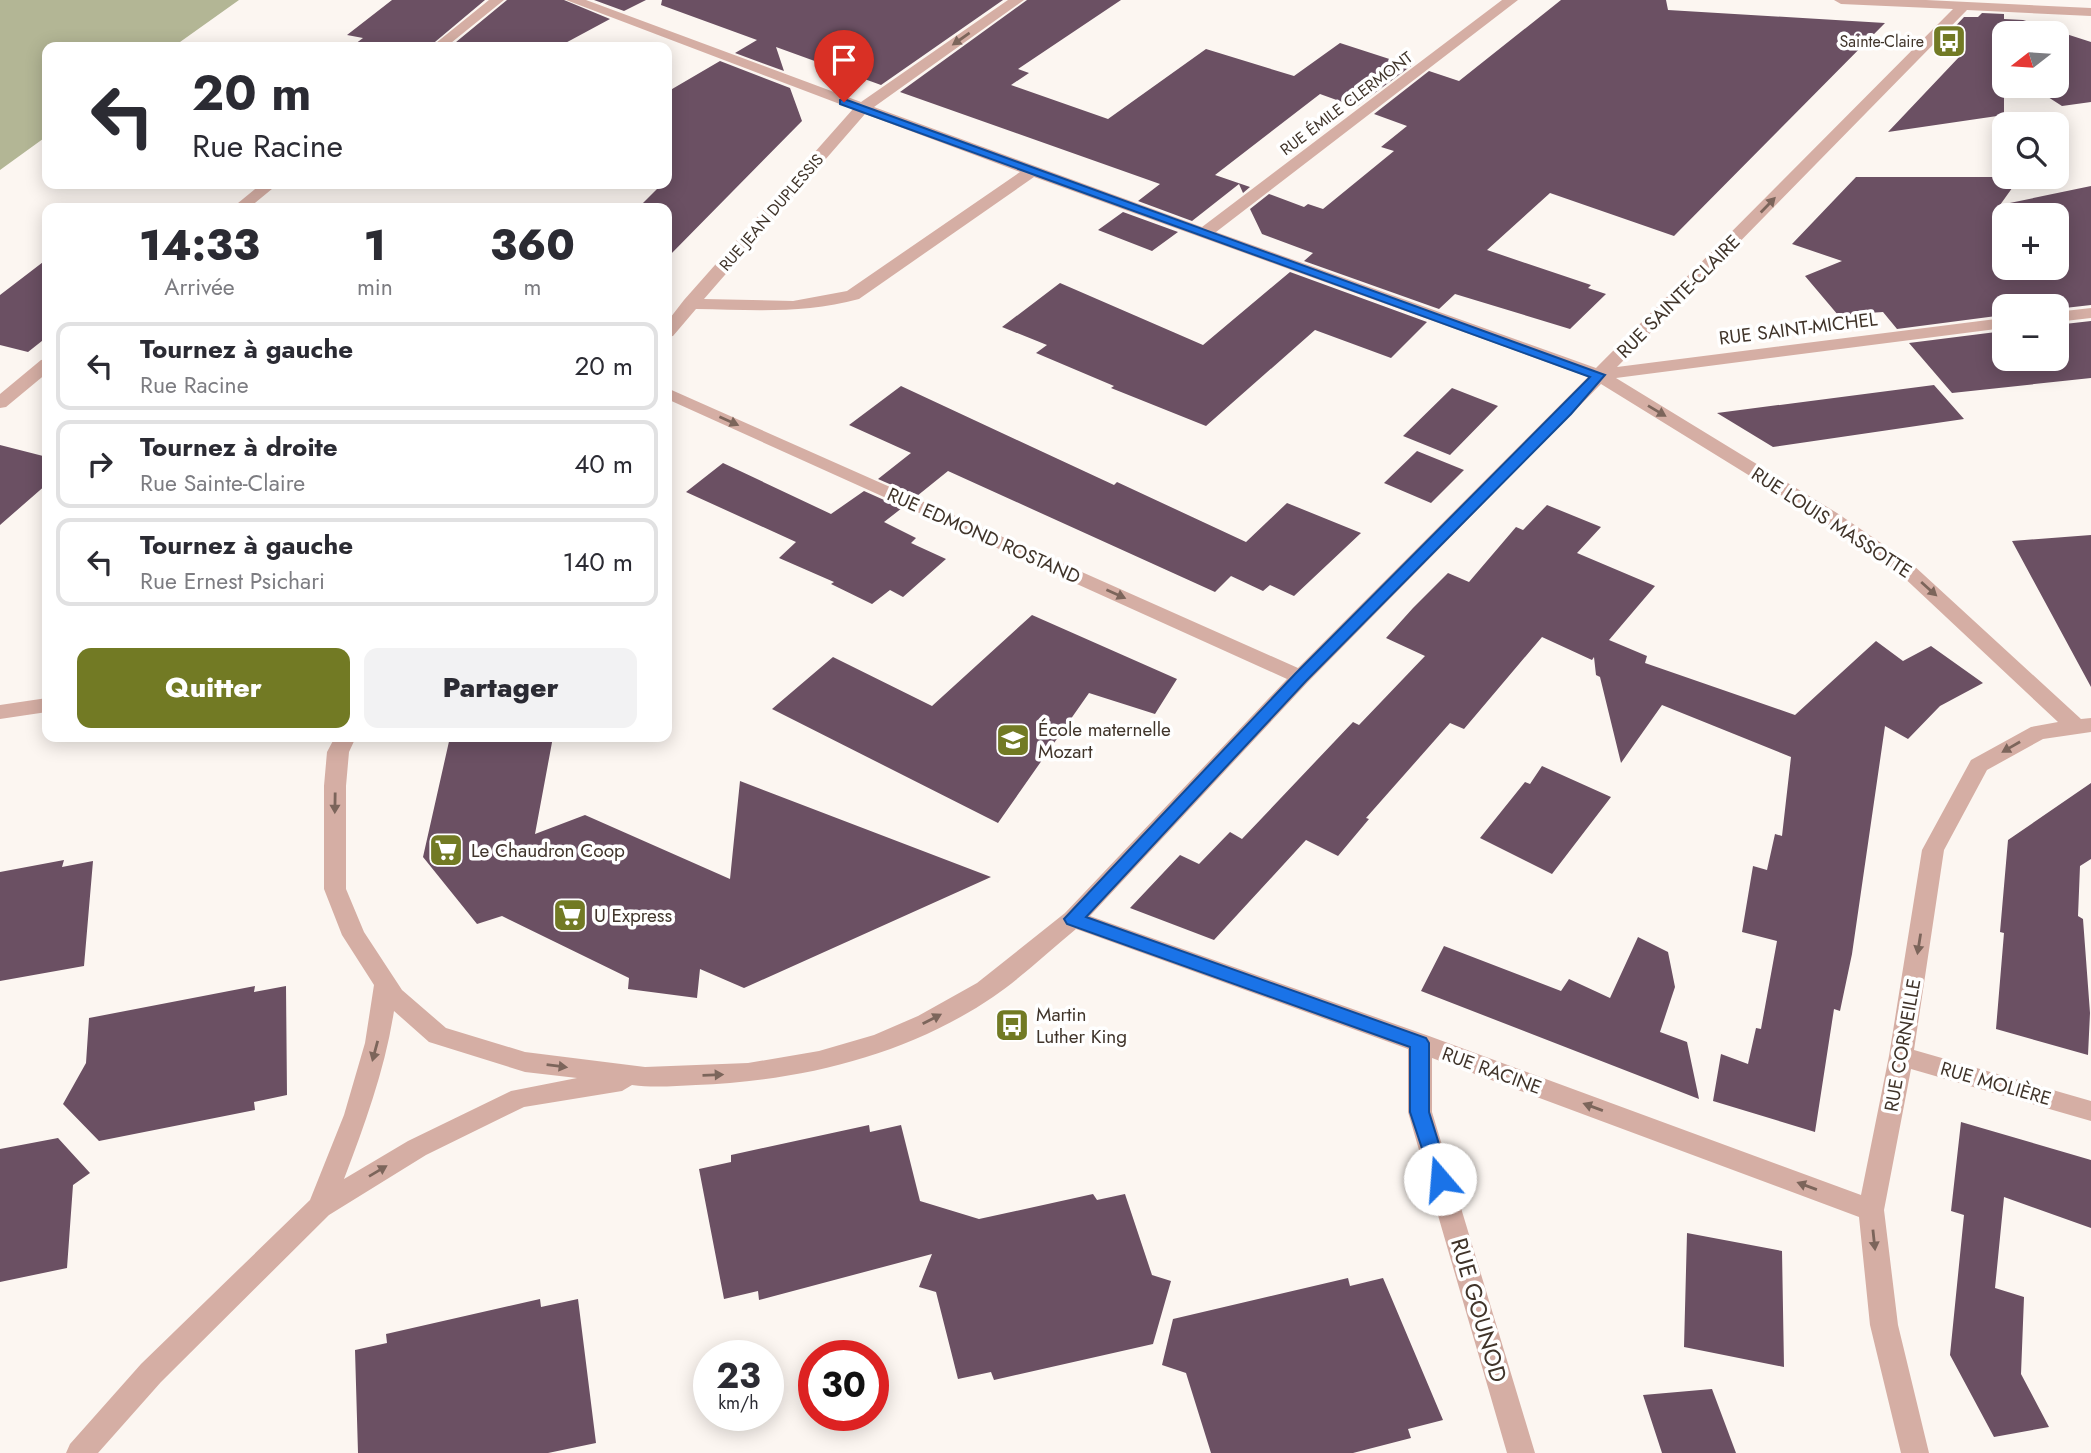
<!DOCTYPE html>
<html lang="fr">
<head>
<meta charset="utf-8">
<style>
	body { margin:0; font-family:Jost,sans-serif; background:#f2f2f3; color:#2b2b33; height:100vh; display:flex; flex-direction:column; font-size:26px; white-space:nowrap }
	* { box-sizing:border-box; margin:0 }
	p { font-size:23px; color:#7c7c81 }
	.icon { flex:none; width:38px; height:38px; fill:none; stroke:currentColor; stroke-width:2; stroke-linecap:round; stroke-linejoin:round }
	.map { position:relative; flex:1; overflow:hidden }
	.panel { position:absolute; left:42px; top:203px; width:630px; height:539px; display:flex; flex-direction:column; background:#fff; border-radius:14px; box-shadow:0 4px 18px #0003 }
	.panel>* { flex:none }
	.guide { position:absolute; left:42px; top:42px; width:630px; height:147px; border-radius:14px; box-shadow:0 4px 18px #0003; background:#fff; color:#2b2b33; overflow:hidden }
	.needle { width:46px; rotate:253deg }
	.controls { position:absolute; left:1992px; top:21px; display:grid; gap:14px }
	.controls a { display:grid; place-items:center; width:77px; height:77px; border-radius:14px; background:#fff; box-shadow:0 4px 18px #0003; font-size:35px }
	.speed { position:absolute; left:693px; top:1340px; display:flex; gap:14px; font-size:35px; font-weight:700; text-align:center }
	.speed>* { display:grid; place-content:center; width:91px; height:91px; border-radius:50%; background:#fff; box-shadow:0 4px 18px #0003; line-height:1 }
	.speed small { font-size:18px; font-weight:400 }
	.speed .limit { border:10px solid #d22; background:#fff; color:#111 }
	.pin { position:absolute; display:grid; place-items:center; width:60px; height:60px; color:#fff; margin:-72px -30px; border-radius:50% 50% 50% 0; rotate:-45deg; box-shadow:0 0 7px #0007 }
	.pin .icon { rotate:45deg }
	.me { position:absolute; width:77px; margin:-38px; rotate:342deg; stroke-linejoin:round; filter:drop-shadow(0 0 5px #0008) }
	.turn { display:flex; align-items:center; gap:24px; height:147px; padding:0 35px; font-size:32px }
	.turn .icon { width:91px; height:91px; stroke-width:2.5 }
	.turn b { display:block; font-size:49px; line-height:60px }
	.eta { display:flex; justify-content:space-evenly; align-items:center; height:119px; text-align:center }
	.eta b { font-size:42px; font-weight:800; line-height:49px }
	.primary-button { display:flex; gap:14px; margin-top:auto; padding:14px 35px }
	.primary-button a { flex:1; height:80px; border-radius:14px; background:#727a24; color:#fff; font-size:28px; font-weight:800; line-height:80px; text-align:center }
	.primary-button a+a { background:#f2f2f3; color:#2b2b33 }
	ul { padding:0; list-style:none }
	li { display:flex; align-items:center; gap:21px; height:88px; margin:0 14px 10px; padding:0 21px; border:4px solid #e1e1e2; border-radius:14px }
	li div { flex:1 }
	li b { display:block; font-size:26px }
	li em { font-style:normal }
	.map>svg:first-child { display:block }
	.forest { fill:#b3b695 }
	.building { fill:#6b5063; fill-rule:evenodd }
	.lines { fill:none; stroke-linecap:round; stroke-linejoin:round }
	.minor { fill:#d5aea4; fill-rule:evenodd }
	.oneway { fill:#7c655b }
	.route { fill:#1a73e8; stroke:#114b97; stroke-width:2 }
	.labels { text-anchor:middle; stroke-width:7; stroke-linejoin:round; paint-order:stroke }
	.far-poi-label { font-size:16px; fill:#40342a; stroke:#fff; text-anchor:end }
	.far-street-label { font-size:16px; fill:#40342a; stroke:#fff }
	.street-label { font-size:19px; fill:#40342a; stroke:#fff }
	.poi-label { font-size:19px; fill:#40342a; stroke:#fff; text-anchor:start }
	.near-street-label { font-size:23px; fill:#40342a; stroke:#fff }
</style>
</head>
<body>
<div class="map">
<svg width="2091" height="1453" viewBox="0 0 2091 1453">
	<rect width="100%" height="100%" fill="#fcf6f1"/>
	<path class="forest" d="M 0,0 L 239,0 L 173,47 L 47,47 L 47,136 L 0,170 Z"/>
	<path class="building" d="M 392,0 L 485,0 L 429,47 L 351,47 L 363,38 L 347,35 Z
		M 507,0 L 564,0 L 610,19 L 558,47 L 450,47 Z
		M 594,0 L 646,0 L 624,11 Z
		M 662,0 L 1003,0 L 881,85 L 776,47 L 784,71 L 735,53 L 757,40 L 661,5 Z
		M 1027,0 L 1121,0 L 1018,69 L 1029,73 L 1011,85 L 1108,119 L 1206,49 L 1294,76 L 1340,43 L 1411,66 L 1356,107 L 1320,94 L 1215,175 L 1250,187 L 1243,193 L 1239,184 L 1192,221 L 1138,201 L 1160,184 L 900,92 Z
		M 1561,0 L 1666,0 L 1668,10 L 1885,23 L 1674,236 L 1550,193 L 1487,250 L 1591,285 L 1588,288 L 1606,294 L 1570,329 L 1455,294 L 1439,309 L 1304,261 L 1313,253 L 1262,234 L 1250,209 L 1269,194 L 1304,207 L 1308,204 L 1323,209 L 1394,151 L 1381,147 L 1407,126 L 1374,114 L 1429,71 L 1459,81 Z
		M 1982,13 L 2004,14 L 2004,19 L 2023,20 L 2091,42 L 2091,102 L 2062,106 L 2031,86 L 2056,86 L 2056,33 L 2004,33 L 2004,115 L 1888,132 L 1960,56 L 1945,52 L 1959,38 L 1950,32 L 1964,17 L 1978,17 Z
		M 720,61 L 790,88 L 802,121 L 667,258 L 667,208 L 638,208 L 662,184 L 667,184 L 667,92 Z
		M 1856,177 L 2020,177 L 2000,205 L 2091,186 L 2091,305 L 2056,309 L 2056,306 L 2004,306 L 2004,315 L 1897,329 L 1883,312 L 1838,315 L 1805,276 L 1842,261 L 1792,244 ZM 2004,215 L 2056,215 L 2056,268 L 2004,268 Z
		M 1123,212 L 1178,232 L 1152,251 L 1098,230 Z
		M 47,259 L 47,337 L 28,352 L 0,345 L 0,295 Z
		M 1290,272 L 1427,322 L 1391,358 L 1315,330 L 1206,426 L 1111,388 L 1114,386 L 1036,353 L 1047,345 L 1002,327 L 1060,283 L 1203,345 Z
		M 2091,321 L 2091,378 L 1952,393 L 1909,343 L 2004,331 L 2004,359 L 2056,359 L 2056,325 Z
		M 1934,385 L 1964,419 L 1773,447 L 1717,413 Z
		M 901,386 L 1114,485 L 1117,482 L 1246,542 L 1287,503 L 1361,533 L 1294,596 L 1270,585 L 1263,591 L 1231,576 L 1215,592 L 948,471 L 917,496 L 878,479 L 911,453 L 849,425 Z
		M 1452,388 L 1498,406 L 1450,455 L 1403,436 Z
		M 0,445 L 47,457 L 47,484 L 0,525 Z
		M 1417,451 L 1464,470 L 1431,503 L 1384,483 Z
		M 723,463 L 831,514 L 864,491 L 902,508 L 884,522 L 916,538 L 911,543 L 946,559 L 903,597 L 890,590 L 872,604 L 831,584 L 834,582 L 779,558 L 796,542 L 686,492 Z
		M 1547,505 L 1601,527 L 1577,553 L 1655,586 L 1609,640 L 1647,656 L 1645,663 L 1795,715 L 1876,641 L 1903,661 L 1931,646 L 1983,683 L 1940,706 L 1908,739 L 1885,726 L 1852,954 L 1840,1011 L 1834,1009 L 1815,1132 L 1713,1101 L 1721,1054 L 1748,1064 L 1756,1028 L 1761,1029 L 1777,941 L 1742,932 L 1753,866 L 1767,870 L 1775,834 L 1782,836 L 1791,757 L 1662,705 L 1621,763 L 1600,677 L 1596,675 L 1594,657 L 1592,660 L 1542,637 L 1464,729 L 1450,723 L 1366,818 L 1369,819 L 1338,856 L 1306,840 L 1214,940 L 1130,908 L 1180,855 L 1199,864 L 1230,832 L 1242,839 L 1353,722 L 1359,725 L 1425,656 L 1386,638 L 1413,608 L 1448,573 L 1469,582 L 1516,527 L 1523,530 Z
		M 2091,535 L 2091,687 L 2012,541 Z
		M 1032,615 L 1177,679 L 1155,714 L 1089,693 L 998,823 L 772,709 L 833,657 L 932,706 Z
		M 450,737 L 553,737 L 535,834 L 585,815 L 730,879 L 740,781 L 991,877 L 744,988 L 700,969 L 697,998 L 628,989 L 629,978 L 502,916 L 477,924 L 423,857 Z
		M 1542,766 L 1611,797 L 1552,874 L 1480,838 L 1525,782 L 1530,784 Z
		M 2091,783 L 2091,859 L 2080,866 L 2078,916 L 2083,919 L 2090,1013 L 2088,1055 L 1996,1029 L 2004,933 L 2000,932 L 2008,840 Z
		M 64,860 L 62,867 L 93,861 L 84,966 L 0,981 L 0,872 Z
		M 1638,937 L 1668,952 L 1675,987 L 1660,1032 L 1687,1042 L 1699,1099 L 1421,991 L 1444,946 L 1561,991 L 1569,979 L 1610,998 Z
		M 255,986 L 254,992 L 286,986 L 287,1095 L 254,1102 L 255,1110 L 99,1141 L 63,1104 L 86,1063 L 89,1018 Z
		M 1961,1122 L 2091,1160 L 2091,1228 L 2004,1197 L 1995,1288 L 2024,1297 L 2021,1374 L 2049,1427 L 1994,1437 L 1950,1355 L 1964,1215 L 1951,1211 Z
		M 869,1125 L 870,1132 L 901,1125 L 920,1201 L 979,1219 L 1093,1194 L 1097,1200 L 1125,1194 L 1152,1275 L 1171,1281 L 1153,1344 L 994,1380 L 991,1372 L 958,1379 L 936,1292 L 919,1287 L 932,1254 L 759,1300 L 758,1291 L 724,1299 L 699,1169 L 731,1162 L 731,1155 Z
		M 58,1138 L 90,1173 L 73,1185 L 67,1268 L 0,1282 L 0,1149 Z
		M 1687,1233 L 1782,1251 L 1784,1367 L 1684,1347 Z
		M 1348,1278 L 1350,1286 L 1383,1278 L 1443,1420 L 1408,1429 L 1411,1438 L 1353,1453 L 1211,1453 L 1186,1373 L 1162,1365 L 1173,1319 Z
		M 540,1299 L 541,1307 L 578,1299 L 596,1443 L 548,1453 L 358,1453 L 355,1350 L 387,1343 L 386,1334 Z
		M 1712,1389 L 1736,1453 L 1662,1453 L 1643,1395 Z"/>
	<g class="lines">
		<path class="minor" d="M 489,0 L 504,0 L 446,47 L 431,47 Z
			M 566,0 L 586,0 L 861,102 L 1008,0 L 1024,0 L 874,107 L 1202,227 L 1502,0 L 1518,0 L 1216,232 L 1596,368 L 1953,9 L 1841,4 L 1834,0 L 1926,0 L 2091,8 L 2091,16 L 1967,10 L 1617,367 L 2004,318 L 2004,328 L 1616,378 L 1837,513 L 1912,564 L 2081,719 L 2091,718 L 2091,732 L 2043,739 L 1987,770 L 1944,850 L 1914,1050 L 2091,1101 L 2091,1121 L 1911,1069 L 1884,1210 L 1898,1325 L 1929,1453 L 1901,1453 L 1870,1325 L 1859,1217 L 1432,1058 L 1432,1112 L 1535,1453 L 1507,1453 L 1408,1112 L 1408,1049 L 1076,929 C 1049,951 1022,977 993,997 C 906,1056 800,1081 696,1085 C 675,1086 653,1088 632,1085 L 622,1091 L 524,1107 L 426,1155 L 329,1215 L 161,1382 L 98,1453 L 66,1453 L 70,1444 L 141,1364 L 310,1200 L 344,1115 L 365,1043 L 374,985 L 342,935 L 324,889 L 324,786 L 327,752 L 335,737 L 356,737 L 349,752 L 346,786 L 346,889 L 364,932 L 402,990 L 446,1028 L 525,1052 L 645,1067 L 748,1063 L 819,1051 L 874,1035 L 918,1016 L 977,983 L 1065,913 L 1287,679 L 667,399 L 667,388 L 1298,668 L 1588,377 L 1034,177 L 859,299 C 804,314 752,310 696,309 L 673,336 L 667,337 L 667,322 L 684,300 L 853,109 ZM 865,114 L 1020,172 L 847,291 L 793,301 L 704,299 ZM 1601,384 L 1823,521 L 1898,572 L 2058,722 L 2031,727 L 1971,760 L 1922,850 L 1889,1056 L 1861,1195 L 1429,1036 L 1090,916 L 1308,682 ZM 394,1011 L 429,1042 L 525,1072 L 577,1078 L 511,1091 L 408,1141 L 344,1179 C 365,1124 385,1069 394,1011 Z
			M 261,184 L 278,184 L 249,208 L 232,208 Z
			M 2091,308 L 2091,318 L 2056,322 L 2056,312 Z
			M 47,359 L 47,373 L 6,407 L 0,408 L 0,394 L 41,360 Z
			M 47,698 L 47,712 L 0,719 L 0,705 Z"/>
	</g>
	<defs><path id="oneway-solid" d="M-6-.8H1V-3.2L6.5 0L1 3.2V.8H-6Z" transform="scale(1.75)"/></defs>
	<g class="oneway">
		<use href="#oneway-solid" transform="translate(961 39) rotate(145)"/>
		<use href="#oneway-solid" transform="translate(1768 205) rotate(-46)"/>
		<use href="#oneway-solid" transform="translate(1657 411) rotate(31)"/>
		<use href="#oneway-solid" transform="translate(729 421) rotate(24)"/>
		<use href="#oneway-solid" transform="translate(1929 589) rotate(42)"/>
		<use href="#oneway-solid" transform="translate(1116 594) rotate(24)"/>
		<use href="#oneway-solid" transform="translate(2011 747) rotate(150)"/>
		<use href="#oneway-solid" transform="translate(335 803) rotate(91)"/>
		<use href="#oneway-solid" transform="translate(1919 944) rotate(99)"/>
		<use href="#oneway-solid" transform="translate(932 1019) rotate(-27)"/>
		<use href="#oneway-solid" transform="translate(375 1051) rotate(105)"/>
		<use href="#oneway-solid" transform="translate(557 1066) rotate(7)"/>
		<use href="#oneway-solid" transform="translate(713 1075) rotate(-2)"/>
		<use href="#oneway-solid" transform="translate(1593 1107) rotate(-160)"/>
		<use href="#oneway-solid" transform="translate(378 1171) rotate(-31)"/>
		<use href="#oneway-solid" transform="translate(1807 1186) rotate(-160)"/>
		<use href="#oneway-solid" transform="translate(1874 1240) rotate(84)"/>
	</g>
	<path class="route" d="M 844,99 L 1605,375 L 1571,414 L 1306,681 L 1086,917 L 1426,1038 L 1429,1043 L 1429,1112 L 1450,1179 L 1447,1185 L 1440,1187 L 1434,1185 L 1410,1112 L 1410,1047 L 1067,924 L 1064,919 L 1295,674 L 1590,377 L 840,104 L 840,100 Z"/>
	<defs>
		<g id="bus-square" transform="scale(1.75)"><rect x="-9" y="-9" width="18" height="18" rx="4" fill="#727a24" stroke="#fff"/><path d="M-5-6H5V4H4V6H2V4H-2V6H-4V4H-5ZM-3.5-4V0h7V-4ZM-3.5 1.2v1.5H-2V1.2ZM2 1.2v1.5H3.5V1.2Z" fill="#fff"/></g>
		<g id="school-square" transform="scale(1.75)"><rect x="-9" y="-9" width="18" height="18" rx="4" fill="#727a24" stroke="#fff"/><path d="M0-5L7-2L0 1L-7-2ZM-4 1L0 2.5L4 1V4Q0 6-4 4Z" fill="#fff"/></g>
		<g id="supermarket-square" transform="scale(1.75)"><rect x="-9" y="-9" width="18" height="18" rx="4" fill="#727a24" stroke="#fff"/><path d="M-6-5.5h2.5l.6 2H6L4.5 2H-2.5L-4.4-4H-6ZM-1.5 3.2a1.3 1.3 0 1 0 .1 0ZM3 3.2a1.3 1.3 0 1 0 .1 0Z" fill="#fff"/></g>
	</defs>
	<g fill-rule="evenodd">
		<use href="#bus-square" x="1949" y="41"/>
		<use href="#school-square" x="1013" y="740"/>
		<use href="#supermarket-square" x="446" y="850"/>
		<use href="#supermarket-square" x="570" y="915"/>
		<use href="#bus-square" x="1012" y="1025"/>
	</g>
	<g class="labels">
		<g class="far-poi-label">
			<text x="1924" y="47">Sainte-Claire</text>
		</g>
		<g class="far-street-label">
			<text transform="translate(1346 103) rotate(-37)" y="6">RUE ÉMILE CLERMONT</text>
			<text transform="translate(771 212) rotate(-49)" y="6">RUE JEAN DUPLESSIS</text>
		</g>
		<g class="street-label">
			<text transform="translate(1678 296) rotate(-45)" y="7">RUE SAINTE-CLAIRE</text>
			<text transform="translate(1798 328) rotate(-7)" y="7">RUE SAINT-MICHEL</text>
			<text transform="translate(1832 522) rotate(33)" y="7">RUE LOUIS MASSOTTE</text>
			<text transform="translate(984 535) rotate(24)" y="7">RUE EDMOND ROSTAND</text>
			<text transform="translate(1902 1045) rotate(-80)" y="7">RUE CORNEILLE</text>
			<text transform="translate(1492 1070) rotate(20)" y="7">RUE RACINE</text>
			<text transform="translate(1996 1083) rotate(16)" y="7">RUE MOLIÈRE</text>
		</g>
		<g class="poi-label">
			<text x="1038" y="736">École maternelle<tspan x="1038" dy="22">Mozart</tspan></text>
			<text x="471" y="857">Le Chaudron Coop</text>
			<text x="594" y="922">U Express</text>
			<text x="1036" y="1021">Martin<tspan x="1036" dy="22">Luther King</tspan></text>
		</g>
		<g class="near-street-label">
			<text transform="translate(1479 1310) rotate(74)" y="8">RUE GOUNOD</text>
		</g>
	</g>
</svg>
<div class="controls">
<a><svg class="needle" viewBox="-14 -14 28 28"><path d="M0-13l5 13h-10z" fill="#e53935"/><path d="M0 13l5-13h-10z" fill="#7c7c81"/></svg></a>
<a><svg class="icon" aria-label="search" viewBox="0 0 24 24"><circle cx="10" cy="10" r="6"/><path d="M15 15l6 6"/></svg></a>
<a>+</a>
<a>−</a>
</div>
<div class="speed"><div>23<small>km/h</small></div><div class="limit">30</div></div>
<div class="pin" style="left:844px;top:102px;background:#d93025"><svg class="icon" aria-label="arrive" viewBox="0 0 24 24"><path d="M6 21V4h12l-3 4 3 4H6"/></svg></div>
<svg class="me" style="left:1440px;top:1179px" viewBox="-20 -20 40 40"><circle r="19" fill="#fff"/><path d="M0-13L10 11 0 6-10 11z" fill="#1a73e8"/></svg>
<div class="guide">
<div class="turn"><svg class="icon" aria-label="left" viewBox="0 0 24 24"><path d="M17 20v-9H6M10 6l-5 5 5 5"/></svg><div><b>20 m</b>Rue Racine</div></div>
</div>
<section class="panel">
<div class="eta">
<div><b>14:33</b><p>Arrivée</p></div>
<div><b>1</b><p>min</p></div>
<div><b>360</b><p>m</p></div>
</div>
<ul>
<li><svg class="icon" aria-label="left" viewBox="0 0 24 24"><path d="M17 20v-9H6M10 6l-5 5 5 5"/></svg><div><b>Tournez à gauche</b><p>Rue Racine</p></div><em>20 m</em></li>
<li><svg class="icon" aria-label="right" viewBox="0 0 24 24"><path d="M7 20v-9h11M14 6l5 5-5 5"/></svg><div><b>Tournez à droite</b><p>Rue Sainte-Claire</p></div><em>40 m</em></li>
<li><svg class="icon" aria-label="left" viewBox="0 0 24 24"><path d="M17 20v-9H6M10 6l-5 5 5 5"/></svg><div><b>Tournez à gauche</b><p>Rue Ernest Psichari</p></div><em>140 m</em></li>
</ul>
<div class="primary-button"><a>Quitter</a><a>Partager</a></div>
</section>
</div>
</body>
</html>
